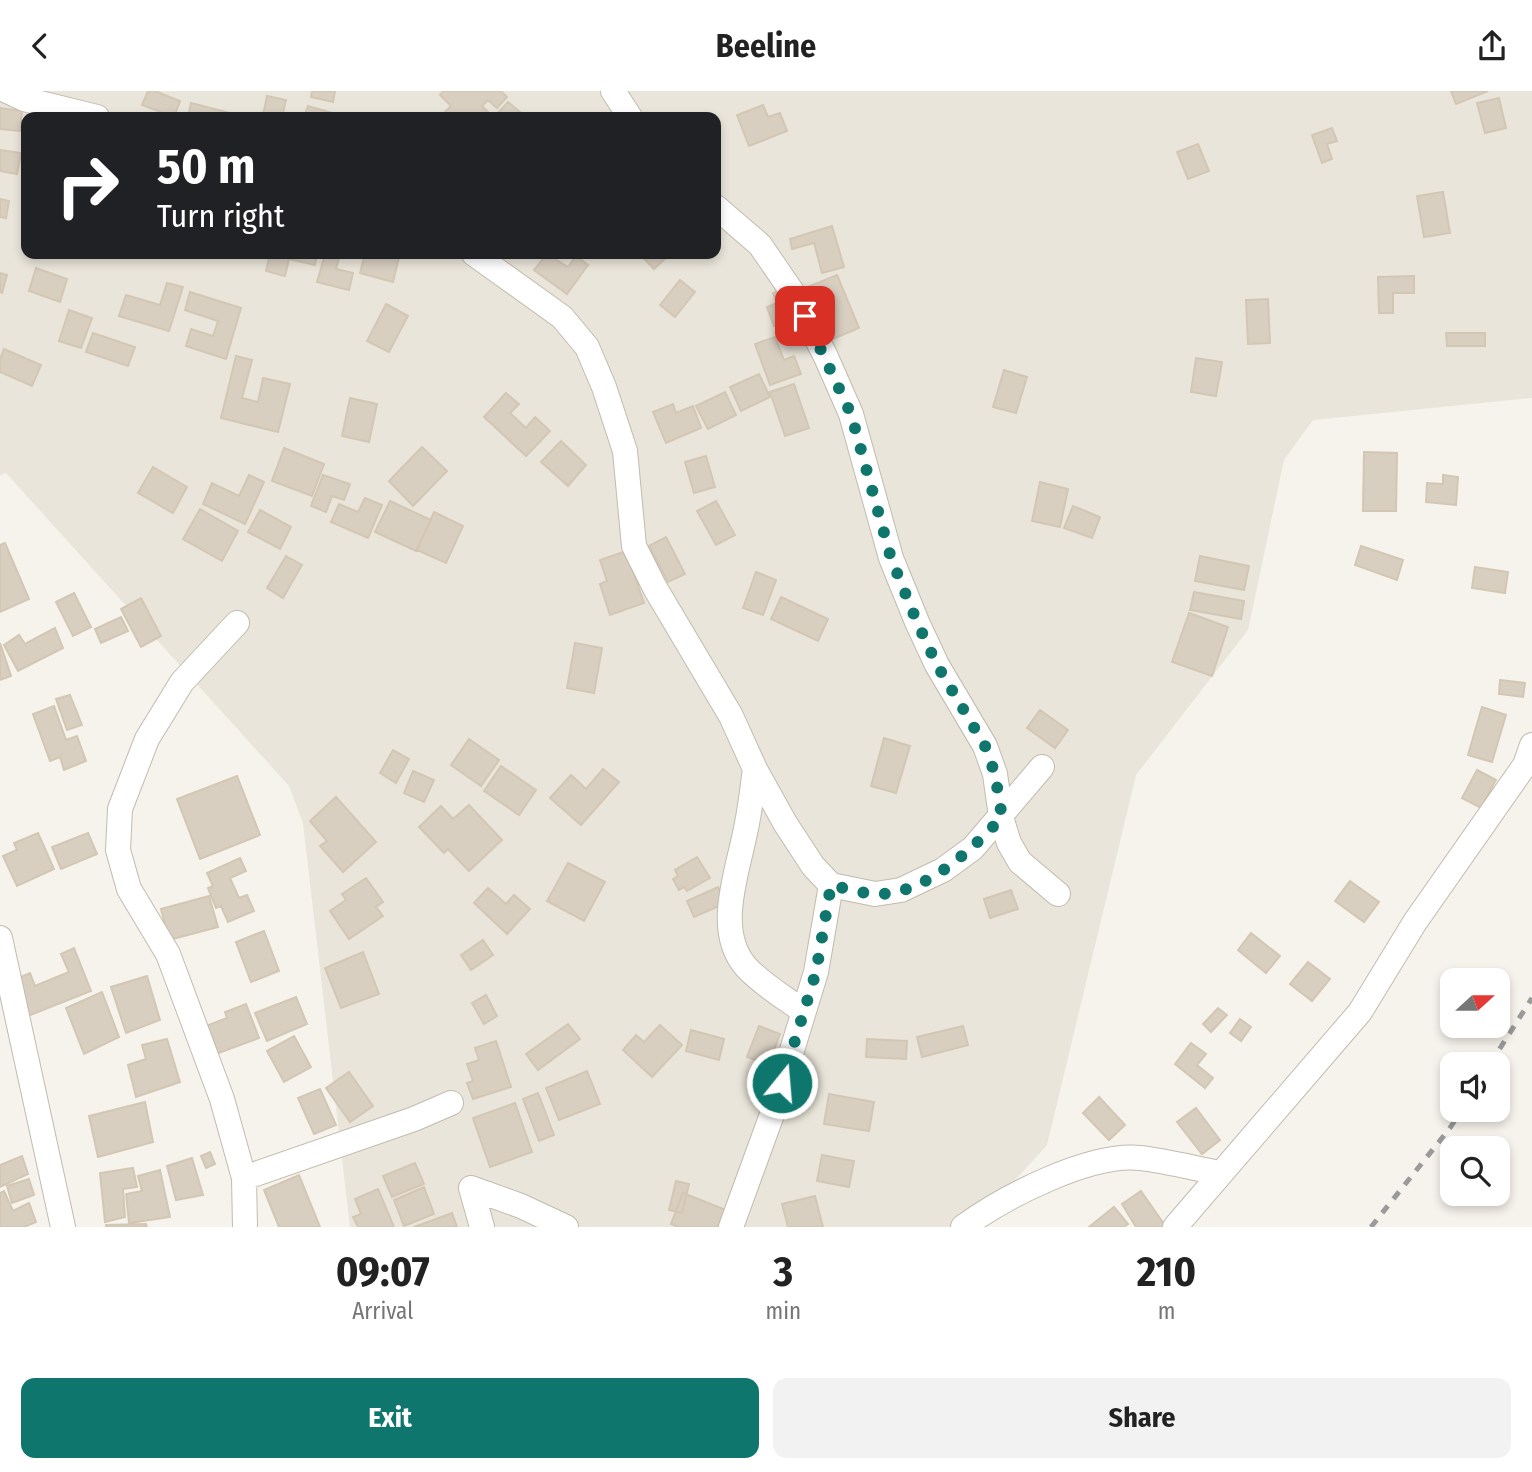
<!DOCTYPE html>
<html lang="en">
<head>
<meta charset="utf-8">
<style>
	body { margin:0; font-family:"Fira Sans Condensed",sans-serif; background:#f2f2f2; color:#222; height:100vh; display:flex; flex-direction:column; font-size:26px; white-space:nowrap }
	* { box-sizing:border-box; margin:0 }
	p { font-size:23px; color:#767676 }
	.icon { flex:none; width:38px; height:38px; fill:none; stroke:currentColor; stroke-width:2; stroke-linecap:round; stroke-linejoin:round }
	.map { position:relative; height:1136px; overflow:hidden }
	.details { display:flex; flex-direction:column; background:#fff; flex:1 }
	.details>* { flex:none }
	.banner { position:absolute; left:21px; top:21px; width:700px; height:147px; border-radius:14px; box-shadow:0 4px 10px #0003; background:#202124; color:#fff; overflow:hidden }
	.needle { width:46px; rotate:69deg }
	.fabs { position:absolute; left:1440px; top:877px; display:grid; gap:14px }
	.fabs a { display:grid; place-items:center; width:70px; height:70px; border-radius:14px; background:#fff; box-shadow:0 4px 10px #0003; font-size:35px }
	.pin { position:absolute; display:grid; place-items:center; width:60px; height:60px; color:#fff; margin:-30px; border-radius:14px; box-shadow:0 4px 10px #0006 }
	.me { position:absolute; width:77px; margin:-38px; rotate:17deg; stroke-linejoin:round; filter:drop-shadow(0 0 5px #0008) }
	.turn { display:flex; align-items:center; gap:24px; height:147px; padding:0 21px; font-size:32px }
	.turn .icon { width:91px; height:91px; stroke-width:2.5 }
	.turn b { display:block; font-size:49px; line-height:60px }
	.eta { display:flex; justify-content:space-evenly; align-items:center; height:119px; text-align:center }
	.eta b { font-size:42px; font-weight:700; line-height:49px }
	.cta { display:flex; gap:14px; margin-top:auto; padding:14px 21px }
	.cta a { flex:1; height:80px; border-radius:14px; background:#0f766e; color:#fff; font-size:28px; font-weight:700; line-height:80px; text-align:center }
	.cta a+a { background:#f2f2f2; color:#222 }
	header { display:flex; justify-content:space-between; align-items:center; height:91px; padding:0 21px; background:#fff; font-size:32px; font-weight:700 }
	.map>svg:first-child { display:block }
	.residential { fill:#eae5da; fill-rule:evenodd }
	.building { fill:#d8cfc1; stroke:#d3c7b4; stroke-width:2 }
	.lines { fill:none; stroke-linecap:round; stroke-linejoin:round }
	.minor-casing { stroke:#c2bbae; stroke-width:26 }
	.minor { stroke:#fff; stroke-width:24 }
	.rail { stroke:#9a9a9a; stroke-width:5; stroke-dasharray:9 9; stroke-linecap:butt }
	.route { stroke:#0f766e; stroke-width:12; stroke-dasharray:0 21.6 }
</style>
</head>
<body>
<header><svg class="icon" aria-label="back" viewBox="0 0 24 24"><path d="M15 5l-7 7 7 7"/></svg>Beeline<svg class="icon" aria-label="share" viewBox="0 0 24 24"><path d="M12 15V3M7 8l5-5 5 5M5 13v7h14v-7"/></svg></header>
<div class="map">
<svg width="1532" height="1136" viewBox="0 0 1532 1136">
	<rect width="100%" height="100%" fill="#f6f3ec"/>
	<path class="residential" d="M 0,0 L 1532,0 L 1532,307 L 1313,329 L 1284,369 L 1248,539 L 1136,684 L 1047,1054 L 972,1136 L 350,1136 L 303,732 L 289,695 L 6,382 L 0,384 ZM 26,26 L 716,26 L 716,163 L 26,163 Z"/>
	<path class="building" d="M 148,0 L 155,0 L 180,10 L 174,26 L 142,14 Z
		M 312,0 L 335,0 L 333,11 L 311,6 Z
		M 443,0 L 501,0 L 507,6 L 497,17 L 488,9 L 482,15 L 488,21 L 483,26 L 440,26 L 451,15 L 440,4 Z
		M 1451,0 L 1488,0 L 1456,13 Z
		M 267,5 L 286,9 L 282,26 L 263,24 Z
		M 1499,7 L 1506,37 L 1485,42 L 1477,12 Z
		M 508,11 L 526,26 L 497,26 L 495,25 Z
		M 191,12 L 230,22 L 229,26 L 188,26 Z
		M 763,14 L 768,26 L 780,22 L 787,40 L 749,55 L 737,24 Z
		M 308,15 L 343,25 L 342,26 L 304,26 Z
		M 0,17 L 22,20 L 20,40 L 0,38 Z
		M 1332,37 L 1337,50 L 1327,53 L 1332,68 L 1322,72 L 1312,44 Z
		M 1198,53 L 1209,80 L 1188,88 L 1177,61 Z
		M 0,59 L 21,62 L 17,83 L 0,80 Z
		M 1443,101 L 1450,142 L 1424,146 L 1417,105 Z
		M 0,108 L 9,110 L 6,127 L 0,126 Z
		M 832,135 L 844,176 L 822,182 L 814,152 L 792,158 L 790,148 Z
		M 270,163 L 317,163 L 315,174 L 289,168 L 285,185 L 266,180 Z
		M 325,163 L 340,163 L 336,178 L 353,182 L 349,199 L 317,191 Z
		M 365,163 L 386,163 L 399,166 L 393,191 L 360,182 Z
		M 547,163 L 568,176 L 576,165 L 588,174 L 567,203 L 534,179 Z
		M 640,163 L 670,163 L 654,178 Z
		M 36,177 L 67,188 L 60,211 L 29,200 Z
		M 0,182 L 7,184 L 2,202 L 0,201 Z
		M 837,184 L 859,237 L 828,250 L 805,197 Z
		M 1414,185 L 1414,202 L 1393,202 L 1393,222 L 1379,222 L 1378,186 Z
		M 680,189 L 695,201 L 675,226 L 660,214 Z
		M 167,192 L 183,196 L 169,240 L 119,225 L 126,204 L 160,214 Z
		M 786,197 L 790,206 L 780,210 L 787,230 L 774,235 L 767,216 L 777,212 L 773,202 Z
		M 190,201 L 241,217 L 226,268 L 186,255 L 191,238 L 213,245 L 218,230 L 185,219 Z
		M 1268,208 L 1270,252 L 1248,253 L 1246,209 Z
		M 386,213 L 408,225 L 389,261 L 367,250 Z
		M 69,219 L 92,227 L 81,257 L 59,250 Z
		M 93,242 L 135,256 L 128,275 L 86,261 Z
		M 1446,242 L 1485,242 L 1485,255 L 1447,255 Z
		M 775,246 L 784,269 L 794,265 L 801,283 L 770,294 L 755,253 Z
		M 4,258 L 41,274 L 32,295 L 0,281 L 0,268 Z
		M 236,265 L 252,269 L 242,307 L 258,311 L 263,287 L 290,293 L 278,341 L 221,327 Z
		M 1196,267 L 1222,271 L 1216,305 L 1191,301 Z
		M 1004,279 L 1027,286 L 1016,322 L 993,316 Z
		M 759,283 L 770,306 L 741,320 L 730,296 Z
		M 794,293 L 809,337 L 785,345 L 770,301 Z
		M 725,301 L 736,324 L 708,338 L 696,315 Z
		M 506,302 L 519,313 L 510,322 L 526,337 L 535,326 L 550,340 L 526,365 L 484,326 Z
		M 350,307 L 377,313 L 369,351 L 342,345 Z
		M 673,313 L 676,322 L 693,315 L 701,337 L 666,352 L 653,321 Z
		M 561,350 L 586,374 L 568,395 L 541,371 Z
		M 422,356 L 447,380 L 413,415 L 389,390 Z
		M 284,357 L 324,373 L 312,405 L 272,390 Z
		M 1364,361 L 1397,362 L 1396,420 L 1363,420 Z
		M 706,365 L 715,396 L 694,402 L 685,371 Z
		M 153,376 L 187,396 L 173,422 L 138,402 Z
		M 249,384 L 264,391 L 245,433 L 203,413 L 212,392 L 239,405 Z
		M 323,384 L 350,393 L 344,409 L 332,405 L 326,421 L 311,415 Z
		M 1443,384 L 1458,386 L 1456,414 L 1426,411 L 1427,392 L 1443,393 Z
		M 1040,391 L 1068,398 L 1060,436 L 1032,430 Z
		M 365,407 L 382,414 L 368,447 L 331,431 L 339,413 L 358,421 Z
		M 390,410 L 431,429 L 416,460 L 375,441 Z
		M 716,410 L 735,444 L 716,454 L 697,420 Z
		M 1073,415 L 1100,426 L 1092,447 L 1064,437 Z
		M 200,418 L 238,440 L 222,470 L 183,448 Z
		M 260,419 L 291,436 L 280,458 L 248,441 Z
		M 434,421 L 463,435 L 446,472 L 417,459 Z
		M 666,446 L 685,483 L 668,491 L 649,455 Z
		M 5,452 L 29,508 L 0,521 L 0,454 Z
		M 1361,455 L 1403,469 L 1397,489 L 1355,474 Z
		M 626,460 L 644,512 L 610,524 L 600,493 L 607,490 L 600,469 Z
		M 286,465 L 302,474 L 283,507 L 267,497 Z
		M 1200,465 L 1249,475 L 1244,499 L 1195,490 Z
		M 1475,476 L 1508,481 L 1505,502 L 1472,497 Z
		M 756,481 L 776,489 L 763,524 L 743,517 Z
		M 1194,501 L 1244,510 L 1241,528 L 1190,519 Z
		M 74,502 L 91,536 L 73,545 L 56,511 Z
		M 781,506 L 828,528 L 818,550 L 771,528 Z
		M 141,507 L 161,545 L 141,556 L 121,518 Z
		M 1189,522 L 1228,536 L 1212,585 L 1172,571 Z
		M 121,526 L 128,540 L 101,552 L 95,538 Z
		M 55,537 L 63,557 L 18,580 L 4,554 L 19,544 L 25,553 Z
		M 0,552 L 11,585 L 0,589 Z
		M 575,552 L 602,557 L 594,602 L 567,597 Z
		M 1500,589 L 1525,592 L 1523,606 L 1499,603 Z
		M 70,604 L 82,634 L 67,639 L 56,608 Z
		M 54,615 L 66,649 L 77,645 L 86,670 L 64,679 L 60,666 L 50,670 L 33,623 Z
		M 1482,616 L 1506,624 L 1492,671 L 1468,664 Z
		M 1040,619 L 1068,639 L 1055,657 L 1027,637 Z
		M 884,647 L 910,655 L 896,702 L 871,695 Z
		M 469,648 L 499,669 L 481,695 L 451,674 Z
		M 393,659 L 409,668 L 396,692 L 380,682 Z
		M 501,675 L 536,699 L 519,724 L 484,700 Z
		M 603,678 L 619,691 L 581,734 L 550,707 L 571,684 L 586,698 Z
		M 1477,679 L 1496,689 L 1481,717 L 1462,707 Z
		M 413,680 L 434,689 L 424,711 L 404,702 Z
		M 237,685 L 260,744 L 200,768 L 177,708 Z
		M 336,706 L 376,751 L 343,781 L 320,755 L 327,750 L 310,730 Z
		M 469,714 L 502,749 L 469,780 L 448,758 L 444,762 L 419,736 L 441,715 L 453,728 Z
		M 38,742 L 54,778 L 17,795 L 3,765 L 17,759 L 14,752 Z
		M 88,742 L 97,763 L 61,778 L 52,756 Z
		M 697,766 L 710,787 L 687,800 L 684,796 L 679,799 L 673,788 L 678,785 L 675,779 Z
		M 240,767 L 246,780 L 230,787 L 239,807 L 247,804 L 254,820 L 228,831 L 221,815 L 216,817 L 208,797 L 213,795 L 207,782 Z
		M 568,772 L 605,791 L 584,830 L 547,810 Z
		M 366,787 L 383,811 L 376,816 L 383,825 L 349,848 L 330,820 L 346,809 L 342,803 Z
		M 1350,790 L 1379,811 L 1364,831 L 1335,810 Z
		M 718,796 L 726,812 L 694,826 L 687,810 Z
		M 488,797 L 506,813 L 514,804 L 530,818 L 507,843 L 474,812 Z
		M 1011,799 L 1018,818 L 990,827 L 984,808 Z
		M 209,805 L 218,836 L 169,849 L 161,818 Z
		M 264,840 L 279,880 L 251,891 L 236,851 Z
		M 1251,842 L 1280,865 L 1266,882 L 1238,859 Z
		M 483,849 L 493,864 L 471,879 L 461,864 Z
		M 74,857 L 91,900 L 28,925 L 16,888 L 30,882 L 35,895 L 69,881 L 61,863 Z
		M 363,861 L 379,903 L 341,917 L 325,877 Z
		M 1308,871 L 1330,888 L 1312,910 L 1290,893 Z
		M 147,885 L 160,929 L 126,942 L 111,896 Z
		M 102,901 L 119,946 L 84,963 L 66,917 Z
		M 486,904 L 497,925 L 484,933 L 472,912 Z
		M 296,906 L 307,933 L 267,950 L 255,922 Z
		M 246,913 L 259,947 L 216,963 L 206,935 L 227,927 L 225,921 Z
		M 1218,917 L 1227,924 L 1211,941 L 1203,933 Z
		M 1240,928 L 1251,936 L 1241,950 L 1230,942 Z
		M 568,933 L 580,948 L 538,979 L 526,963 Z
		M 660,934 L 682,954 L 652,986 L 623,959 L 636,944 L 644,951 Z
		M 759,935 L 780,943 L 768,974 L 747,966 Z
		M 963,935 L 968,954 L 922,966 L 917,946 Z
		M 691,939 L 724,948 L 719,969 L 686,960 Z
		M 294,945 L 311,976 L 284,991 L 267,960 Z
		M 167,948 L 180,991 L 136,1006 L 128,974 L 146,968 L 142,954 Z
		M 867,948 L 907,950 L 906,968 L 866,966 Z
		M 496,950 L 511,996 L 473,1008 L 467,992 L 473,990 L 467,973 L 479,969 L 475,957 Z
		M 1191,952 L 1206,963 L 1197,974 L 1213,987 L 1205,997 L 1175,973 Z
		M 587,980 L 600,1013 L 559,1029 L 546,997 Z
		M 349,981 L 373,1015 L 350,1031 L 326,997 Z
		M 320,998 L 336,1034 L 314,1043 L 298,1007 Z
		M 538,1002 L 554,1044 L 539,1050 L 523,1008 Z
		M 829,1003 L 874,1011 L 869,1040 L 824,1033 Z
		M 1099,1006 L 1125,1034 L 1109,1049 L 1083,1022 Z
		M 145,1011 L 153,1051 L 98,1066 L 89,1025 Z
		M 515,1012 L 532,1061 L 490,1076 L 473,1027 Z
		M 1196,1017 L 1220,1049 L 1202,1063 L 1177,1031 Z
		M 210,1061 L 215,1073 L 206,1077 L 201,1065 Z
		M 822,1064 L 854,1070 L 849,1096 L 817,1090 Z
		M 22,1065 L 28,1083 L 0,1096 L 0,1074 Z
		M 192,1067 L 203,1104 L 176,1109 L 167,1075 Z
		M 415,1072 L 424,1093 L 392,1106 L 383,1085 Z
		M 133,1077 L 137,1096 L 123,1098 L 125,1126 L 105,1131 L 100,1082 Z
		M 160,1079 L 170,1126 L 129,1132 L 126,1103 L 142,1100 L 138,1085 Z
		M 299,1084 L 320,1136 L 279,1136 L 264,1099 Z
		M 29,1088 L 34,1104 L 12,1112 L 7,1095 Z
		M 676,1090 L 689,1093 L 682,1122 L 669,1119 Z
		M 424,1096 L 434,1123 L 404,1135 L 394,1109 Z
		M 378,1098 L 394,1136 L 358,1136 L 353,1126 L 361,1123 L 355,1108 Z
		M 4,1100 L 13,1120 L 29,1112 L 36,1131 L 24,1136 L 0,1136 L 0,1102 Z
		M 1141,1100 L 1166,1136 L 1136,1136 L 1122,1113 Z
		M 683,1102 L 726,1119 L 720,1136 L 678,1136 L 671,1133 Z
		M 815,1105 L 823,1136 L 788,1136 L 782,1113 Z
		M 1114,1116 L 1128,1133 L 1124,1136 L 1089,1136 Z
		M 452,1122 L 457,1136 L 414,1136 Z
		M 146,1133 L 147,1136 L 106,1136 L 106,1134 Z"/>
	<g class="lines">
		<g class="minor-casing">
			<path id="minor" d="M 7,0 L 24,8 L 97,26
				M 613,0 L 630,26
				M 716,116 L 760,154 L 795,205 L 826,266 L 851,323 L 891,467 L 917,531 L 937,574 L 985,655 L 995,683 L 1001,726 L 1009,752 L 1020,771 L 1058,803
				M 474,163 L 562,226 L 587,256 L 604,296 L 625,360 L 634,455 L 655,497 L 731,625 L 755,678 L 785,732 L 813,775 L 831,794 L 875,803 L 901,799 L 943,779 L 973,757 L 1042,676
				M 237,532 L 182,591 L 147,648 L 120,718 L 118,759 L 129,798 L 168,863 L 222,1008 L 244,1087 L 245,1136
				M 755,678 C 752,699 750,721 745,742 C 737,783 714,841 747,877 C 763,894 785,907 803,920
				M 0,847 L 63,1136
				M 244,1087 L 414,1028 L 451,1012
				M 471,1097 L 521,1115 L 566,1136
				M 471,1097 L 482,1136
				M 731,1136 L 774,1018 L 816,881 L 831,794
				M 963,1136 C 1004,1106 1089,1062 1140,1067 C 1167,1070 1193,1077 1219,1082
				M 1175,1136 L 1360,921 L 1415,831 L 1525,674 L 1532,654"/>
		</g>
		<use href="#minor" class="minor"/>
		<path class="rail" d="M 1490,973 L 1532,907
			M 1371,1136 L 1450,1037 L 1462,1018"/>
	</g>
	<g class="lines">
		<path class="route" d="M 782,992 L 816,881 L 831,794 C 845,797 860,802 874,803 C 922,806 972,759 1002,726 L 995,683 L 985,655 L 937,574 L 917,531 L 891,467 L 851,323 L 805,225"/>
	</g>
</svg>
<div class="fabs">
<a><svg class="needle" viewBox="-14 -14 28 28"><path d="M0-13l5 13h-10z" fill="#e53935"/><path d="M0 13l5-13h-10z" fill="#767676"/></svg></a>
<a><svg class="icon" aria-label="sound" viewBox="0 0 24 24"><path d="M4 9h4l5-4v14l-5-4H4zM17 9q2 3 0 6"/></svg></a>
<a><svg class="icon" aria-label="search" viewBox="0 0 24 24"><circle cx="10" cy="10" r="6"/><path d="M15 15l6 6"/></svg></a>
</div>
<div class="pin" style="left:805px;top:225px;background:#d93025"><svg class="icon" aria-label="arrive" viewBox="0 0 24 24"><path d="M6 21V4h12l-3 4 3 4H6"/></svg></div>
<svg class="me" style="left:782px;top:992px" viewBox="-20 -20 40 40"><circle r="17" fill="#0f766e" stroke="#fff" stroke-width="3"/><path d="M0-11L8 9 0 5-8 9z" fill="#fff"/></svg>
<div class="banner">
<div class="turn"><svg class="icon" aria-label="right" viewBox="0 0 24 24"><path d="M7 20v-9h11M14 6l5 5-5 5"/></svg><div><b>50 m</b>Turn right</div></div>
</div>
</div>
<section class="details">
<div class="eta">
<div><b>09:07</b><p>Arrival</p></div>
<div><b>3</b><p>min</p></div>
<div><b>210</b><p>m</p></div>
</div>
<div class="cta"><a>Exit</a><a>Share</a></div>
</section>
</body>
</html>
